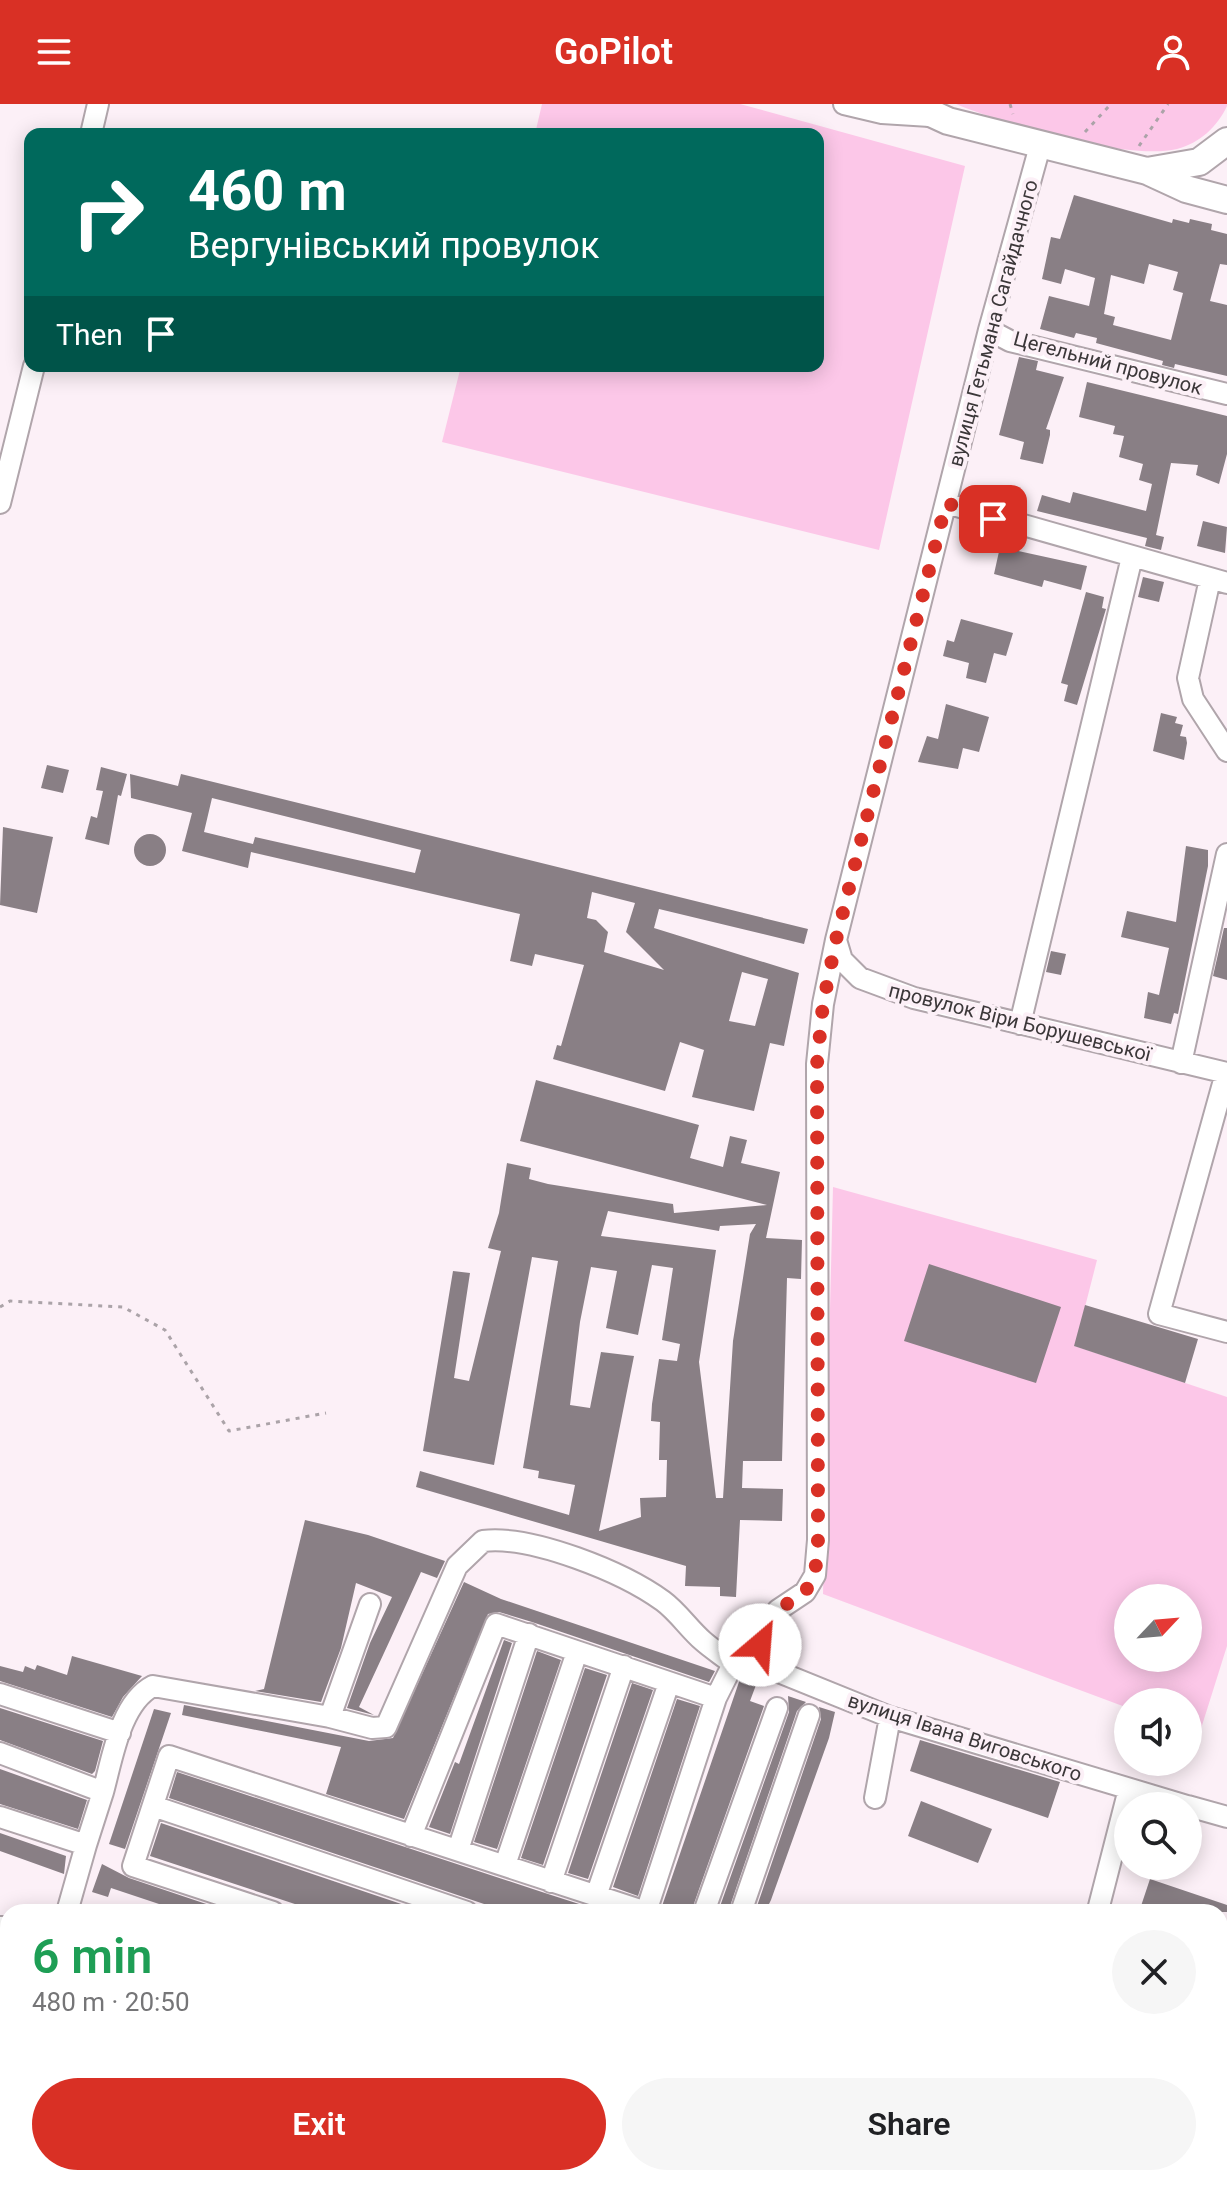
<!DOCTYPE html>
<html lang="en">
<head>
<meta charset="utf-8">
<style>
	body { margin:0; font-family:Roboto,sans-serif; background:#f6f6f6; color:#202124; height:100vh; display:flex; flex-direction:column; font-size:30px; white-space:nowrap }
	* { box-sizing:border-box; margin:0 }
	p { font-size:26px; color:#757577 }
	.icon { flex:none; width:44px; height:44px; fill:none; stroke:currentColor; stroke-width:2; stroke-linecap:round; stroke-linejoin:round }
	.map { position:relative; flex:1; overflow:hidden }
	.drawer { position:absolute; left:0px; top:1800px; width:1228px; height:282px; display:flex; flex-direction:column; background:#fff; border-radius:24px 24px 0 0; box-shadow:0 4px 20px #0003 }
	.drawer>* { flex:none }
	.guide { position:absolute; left:24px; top:24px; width:800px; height:244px; border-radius:16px; box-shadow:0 4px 20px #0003; background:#00695c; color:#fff; overflow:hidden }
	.needle { width:52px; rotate:64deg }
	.buttons { position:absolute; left:1114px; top:1480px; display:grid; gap:16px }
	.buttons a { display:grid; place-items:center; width:88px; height:88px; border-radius:50%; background:#fff; box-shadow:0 4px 20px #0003; font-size:40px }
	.pin { position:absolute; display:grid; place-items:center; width:68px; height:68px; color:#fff; margin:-34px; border-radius:16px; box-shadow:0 4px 12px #0006 }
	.me { position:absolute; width:88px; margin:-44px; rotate:27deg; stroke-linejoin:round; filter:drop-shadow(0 0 6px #0008) }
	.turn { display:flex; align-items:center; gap:28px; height:168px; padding:0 32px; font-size:36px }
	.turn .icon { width:104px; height:104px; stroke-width:2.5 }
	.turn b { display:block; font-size:56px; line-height:68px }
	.then { display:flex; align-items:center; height:76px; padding:0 32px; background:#0003; gap:16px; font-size:30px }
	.round { display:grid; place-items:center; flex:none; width:84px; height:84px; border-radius:42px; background:#f6f6f6 }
	.summary { display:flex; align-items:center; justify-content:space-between; height:136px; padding:0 32px }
	h1 { font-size:48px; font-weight:600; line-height:60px; color:#1e9e55 }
	.cta { display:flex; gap:16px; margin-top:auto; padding:16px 32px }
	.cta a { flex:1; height:92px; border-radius:48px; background:#d93025; color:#fff; font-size:32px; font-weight:600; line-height:92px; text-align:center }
	.cta a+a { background:#f6f6f6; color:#202124 }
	header { display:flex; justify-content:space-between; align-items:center; height:104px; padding:0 32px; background:#d93025; color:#fff; font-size:36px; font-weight:600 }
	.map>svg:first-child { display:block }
	.green { fill:#fcc7e8; fill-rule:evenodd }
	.building { fill:#897f85; fill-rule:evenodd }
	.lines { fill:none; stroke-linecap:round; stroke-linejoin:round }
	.minor-casing { stroke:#b0a5ab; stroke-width:24 }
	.major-casing { stroke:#b0a5ab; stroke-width:30 }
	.path { stroke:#aba3a8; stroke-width:3; stroke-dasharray:4 6; stroke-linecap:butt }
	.minor { stroke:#fff; stroke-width:20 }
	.major { stroke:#fff; stroke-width:26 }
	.route { stroke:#d93025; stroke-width:14; stroke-dasharray:0 25.2 }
	.labels { text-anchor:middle; stroke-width:8; stroke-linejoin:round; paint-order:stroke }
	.street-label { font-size:20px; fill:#3b3739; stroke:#fcf0f7 }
</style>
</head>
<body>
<header><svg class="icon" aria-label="menu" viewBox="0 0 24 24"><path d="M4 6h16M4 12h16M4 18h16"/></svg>GoPilot<svg class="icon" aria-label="person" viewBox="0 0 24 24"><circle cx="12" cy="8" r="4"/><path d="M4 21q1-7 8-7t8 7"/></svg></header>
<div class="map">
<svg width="1227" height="2081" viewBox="0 0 1227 2081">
	<rect width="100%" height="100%" fill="#fcf0f7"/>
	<path class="green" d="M 542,0 L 740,0 L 965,62 L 879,446 L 442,338 L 461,262 L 818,262 L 818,30 L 535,30 Z
		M 956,0 L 1227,0 L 1227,2 C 1217,23 1200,39 1177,45 C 1127,57 1004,20 956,0 Z
		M 833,1083 L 1097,1156 L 1075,1242 L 1227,1293 L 1227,1542 L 1199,1631 L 1188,1627 L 1188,1598 L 1128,1598 L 1128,1604 L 823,1490 ZM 1128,1494 L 1188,1494 L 1188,1554 L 1128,1554 Z"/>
	<path class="building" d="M 1074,91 L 1172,119 L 1173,115 L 1189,119 L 1190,115 L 1212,120 L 1211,126 L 1227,130 L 1227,161 L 1220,160 L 1210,197 L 1227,201 L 1227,272 L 1175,260 L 1174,264 L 1162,261 L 1163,257 L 1096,239 L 1097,234 L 1076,229 L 1074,234 L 1040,225 L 1049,192 L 1089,202 L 1095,174 L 1065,165 L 1061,180 L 1042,175 L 1051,133 L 1060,135 ZM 1149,160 L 1178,168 L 1173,186 L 1183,189 L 1171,236 L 1113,221 L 1115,213 L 1104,210 L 1111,171 L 1144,180 Z
		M 1019,253 L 1038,257 L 1036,266 L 1064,273 L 1046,325 L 1050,326 L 1050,331 L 1043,360 L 1020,355 L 1024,338 L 999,331 Z
		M 1087,278 L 1227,312 L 1227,350 L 1219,380 L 1196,371 L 1198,361 L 1171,359 L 1156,431 L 1164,433 L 1161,446 L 1145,442 L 1147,434 L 1037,407 L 1042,391 L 1070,399 L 1073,388 L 1146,407 L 1152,380 L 1139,376 L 1143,360 L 1119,353 L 1124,332 L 1113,330 L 1115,322 L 1079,313 Z
		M 1203,417 L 1227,423 L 1225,449 L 1197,442 Z
		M 1000,443 L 1087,462 L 1081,486 L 1044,476 L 1042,483 L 994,470 Z
		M 1143,473 L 1164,478 L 1159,498 L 1138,493 Z
		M 1086,488 L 1104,493 L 1102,504 L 1106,505 L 1077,601 L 1064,597 L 1068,581 L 1061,579 Z
		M 961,515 L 1013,529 L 1006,552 L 994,549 L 986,579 L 966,574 L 969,559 L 943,552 L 947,536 L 954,538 Z
		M 946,600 L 989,613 L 979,648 L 963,644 L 958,665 L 918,658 L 927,632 L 938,635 Z
		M 1161,609 L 1177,613 L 1175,619 L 1183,621 L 1180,632 L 1186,633 L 1187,639 L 1184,656 L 1153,647 Z
		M 47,661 L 69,666 L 63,689 L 41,684 Z
		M 101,663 L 127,670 L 121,692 L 118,691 L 109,741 L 85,735 L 91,712 L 97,714 L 103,687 L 96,686 Z
		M 130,670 L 178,682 L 181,670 L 808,825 L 804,840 L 659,805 L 654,824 L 799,869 L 784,942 L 770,939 L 754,1007 L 692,993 L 704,946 L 680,938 L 665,987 L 553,955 L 557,941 L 561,942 L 584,861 L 535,850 L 532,862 L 510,857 L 520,810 L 251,748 L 248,764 L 182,747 L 192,709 L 131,694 ZM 212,694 L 421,746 L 415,769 L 255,733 L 253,740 L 204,728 ZM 592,788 L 635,799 L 626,828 L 664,866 L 604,848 L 608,828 L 596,816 L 587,814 ZM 742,868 L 768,875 L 755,922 L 729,917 Z
		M 3,723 L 53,733 L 37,809 L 0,801 Z
		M134 746a16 16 0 1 1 32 0a16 16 0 1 1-32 0Z
		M 1186,742 L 1208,746 L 1208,762 L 1178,910 L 1174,909 L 1171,920 L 1144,914 L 1148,888 L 1159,891 L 1169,844 L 1121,833 L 1127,807 L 1176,818 Z
		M 1224,824 L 1227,824 L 1227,876 L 1213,872 Z
		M 1051,847 L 1066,850 L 1061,871 L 1046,868 Z
		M 536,976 L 699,1021 L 690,1054 L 723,1063 L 730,1032 L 747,1036 L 741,1059 L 780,1068 L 766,1134 L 802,1136 L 801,1175 L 787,1174 L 782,1357 L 743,1357 L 742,1384 L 783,1385 L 782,1417 L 740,1416 L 736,1493 L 720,1492 L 720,1483 L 685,1482 L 686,1462 L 416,1383 L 420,1367 L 569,1411 L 575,1381 L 538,1374 L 539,1367 L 523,1364 L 558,1157 L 532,1153 L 494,1361 L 423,1347 L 453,1167 L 470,1169 L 454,1274 L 469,1277 L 501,1147 L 488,1144 L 499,1109 L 507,1059 L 531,1064 L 529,1075 L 548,1080 L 673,1100 L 674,1109 L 767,1101 L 520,1037 ZM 608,1107 L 719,1127 L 720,1122 L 756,1120 L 750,1130 L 733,1237 L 723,1394 L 716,1394 L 699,1258 L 716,1146 L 601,1132 ZM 652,1161 L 673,1164 L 662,1236 L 680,1240 L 677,1257 L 659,1255 L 652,1300 L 651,1317 L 660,1318 L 659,1356 L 667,1356 L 666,1393 L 640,1394 L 641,1413 L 599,1427 L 634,1252 L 601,1248 L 590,1304 L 570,1301 L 580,1218 L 591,1163 L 617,1167 L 606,1224 L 638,1231 Z
		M 929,1160 L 1061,1203 L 1036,1279 L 904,1237 Z
		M 1085,1201 L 1198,1235 L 1185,1279 L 1074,1242 Z
		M 305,1416 L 368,1431 L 445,1457 L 437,1474 L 421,1468 L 390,1536 L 359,1603 L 374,1611 L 347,1604 L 370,1539 L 392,1493 L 356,1479 L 341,1544 L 321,1598 L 255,1587 L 264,1585 Z
		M 464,1478 L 501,1495 L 715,1567 L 709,1578 L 532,1518 L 499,1508 L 488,1510 L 404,1715 L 326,1690 L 341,1643 L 182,1611 L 184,1601 L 369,1637 L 393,1634 Z
		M 504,1536 L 512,1539 L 450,1730 L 429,1723 L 455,1658 L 459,1660 Z
		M 537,1547 L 561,1556 L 497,1745 L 474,1738 Z
		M 72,1552 L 142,1572 L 123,1593 L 112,1613 L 0,1577 L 0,1562 L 23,1568 L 25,1562 L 35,1566 L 37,1561 L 67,1571 Z
		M 585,1564 L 607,1571 L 543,1761 L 521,1754 Z
		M 740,1575 L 756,1581 L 750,1597 L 764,1602 L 691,1808 L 660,1808 Z
		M 632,1579 L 653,1586 L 588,1775 L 568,1769 Z
		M 788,1592 L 806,1598 L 797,1607 L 728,1808 L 718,1808 L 789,1608 Z
		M 677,1595 L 700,1602 L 638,1792 L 613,1783 Z
		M 819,1603 L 835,1608 L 829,1634 L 771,1796 L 765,1808 L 755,1808 L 821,1615 Z
		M 0,1604 L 103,1637 L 95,1667 L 92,1670 L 0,1636 Z
		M 154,1605 L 171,1609 L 125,1745 L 109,1740 Z
		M 920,1636 L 1060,1678 L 1048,1714 L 910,1667 Z
		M 0,1665 L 87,1696 L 78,1725 L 0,1700 Z
		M 177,1668 L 548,1790 L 604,1808 L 510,1808 L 490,1802 L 169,1694 Z
		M 921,1697 L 992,1725 L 978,1759 L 908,1732 Z
		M 161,1719 L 419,1806 L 419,1808 L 319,1808 L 150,1752 Z
		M 0,1729 L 66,1752 L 64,1770 L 0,1747 Z
		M 102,1760 L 129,1774 L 230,1808 L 183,1808 L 111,1784 L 108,1793 L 92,1788 Z
		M 1150,1775 L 1227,1801 L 1227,1808 L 1139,1808 Z"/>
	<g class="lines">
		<g class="minor-casing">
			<path id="minor" d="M 844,0 L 882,9 L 930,12
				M 91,30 L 98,0
				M 989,226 L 1010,237 L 1227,290
				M 0,399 L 34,262
				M 946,399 L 1227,479
				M 1210,475 L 1188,574 L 1193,595 L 1227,647
				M 836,836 L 842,856 L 860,874 L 914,894 L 1227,969
				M 1020,920 L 1132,453
				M 1181,959 L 1227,750
				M 1226,969 L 1159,1210 L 1227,1228
				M 370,1500 L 330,1613 L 372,1624 L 386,1623 L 457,1462 L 483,1437 C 532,1431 623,1468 663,1497 C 678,1508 689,1525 703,1537 C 712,1545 723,1552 733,1560 L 754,1558 L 890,1613 L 1187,1702
				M 754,1558 L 766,1524 L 778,1506 L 805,1488 L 815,1471 L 818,1436 L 817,960 L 823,900 L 836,836 L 989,226 L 1040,42
				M 0,1590 L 120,1629
				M 0,1649 L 103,1688 C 112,1656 120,1599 153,1582 L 330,1613
				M 875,1694 L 890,1613
				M 153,1702 L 467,1808
				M 1188,1702 L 1227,1713
				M 0,1713 L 86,1741 L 103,1688
				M 411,1732 L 496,1520 L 716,1594
				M 458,1746 L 529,1530
				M 505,1761 L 577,1548
				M 551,1778 L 624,1562
				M 596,1792 L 669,1579
				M 1098,1806 L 1129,1685
				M 67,1808 L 86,1741
				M 273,1808 L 133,1762 L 169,1652 L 646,1808
				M 646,1808 L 716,1594 L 733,1560
				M 704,1808 L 777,1604
				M 741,1808 L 809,1611
				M 0,1823 L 8,1823
				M 0,2014 L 8,2016
				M 217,2074 L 245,2081
				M 522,2074 L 550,2081
				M 806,2074 L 845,2081
				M 612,2081 L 615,2074
				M 782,2081 L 784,2074
				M 964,2081 L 966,2074"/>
		</g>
		<g class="major-casing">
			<path id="major" d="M 911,0 L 948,17 L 1147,67 L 1186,85 L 1227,96
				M 1147,67 L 1199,58 L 1227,37"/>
		</g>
		<path class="path" d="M 1010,0 L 1013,10
			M 1085,28 L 1111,0
			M 1139,42 L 1168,0
			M 0,1203 L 10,1197 L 123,1203 L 165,1226 L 229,1327 L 326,1309"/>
		<use href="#minor" class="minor"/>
		<use href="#major" class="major"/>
	</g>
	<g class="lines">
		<path class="route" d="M 760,1541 L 778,1506 L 805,1488 L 815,1471 L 818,1436 L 817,960 L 823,900 L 836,836 L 946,399 L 993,415"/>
	</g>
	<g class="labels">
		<g class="street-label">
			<text transform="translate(993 219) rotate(-75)" y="7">вулиця Гетьмана Сагайдачного</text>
			<text transform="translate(1108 259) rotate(15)" y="7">Цегельний провулок</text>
			<text transform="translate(1020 918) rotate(14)" y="7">провулок Віри Борушевської</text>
			<text transform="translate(965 1633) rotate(18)" y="7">вулиця Івана Виговського</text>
		</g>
	</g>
</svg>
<div class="buttons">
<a><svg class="needle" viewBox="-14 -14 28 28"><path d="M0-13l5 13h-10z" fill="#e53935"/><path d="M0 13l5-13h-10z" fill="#757577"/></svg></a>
<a><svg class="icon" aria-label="sound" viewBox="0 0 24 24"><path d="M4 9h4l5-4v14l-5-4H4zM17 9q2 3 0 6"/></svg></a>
<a><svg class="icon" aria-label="search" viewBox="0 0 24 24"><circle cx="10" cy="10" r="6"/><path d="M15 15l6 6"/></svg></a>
</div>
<div class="pin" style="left:993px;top:415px;background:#d93025"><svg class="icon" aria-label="arrive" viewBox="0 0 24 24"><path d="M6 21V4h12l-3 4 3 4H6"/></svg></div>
<svg class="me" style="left:760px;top:1541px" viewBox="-20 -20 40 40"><circle r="19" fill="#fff"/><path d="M0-13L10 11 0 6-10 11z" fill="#d93025"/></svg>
<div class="guide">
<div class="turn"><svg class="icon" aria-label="right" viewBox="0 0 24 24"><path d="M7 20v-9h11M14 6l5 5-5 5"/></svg><div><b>460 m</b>Вергунівський провулок</div></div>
<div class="then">Then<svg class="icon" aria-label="arrive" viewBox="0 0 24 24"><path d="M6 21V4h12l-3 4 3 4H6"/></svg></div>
</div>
<section class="drawer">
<div class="summary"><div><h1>6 min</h1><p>480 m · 20:50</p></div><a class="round"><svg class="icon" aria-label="close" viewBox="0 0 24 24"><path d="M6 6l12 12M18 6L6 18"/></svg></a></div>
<div class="cta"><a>Exit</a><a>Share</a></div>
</section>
</div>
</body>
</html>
